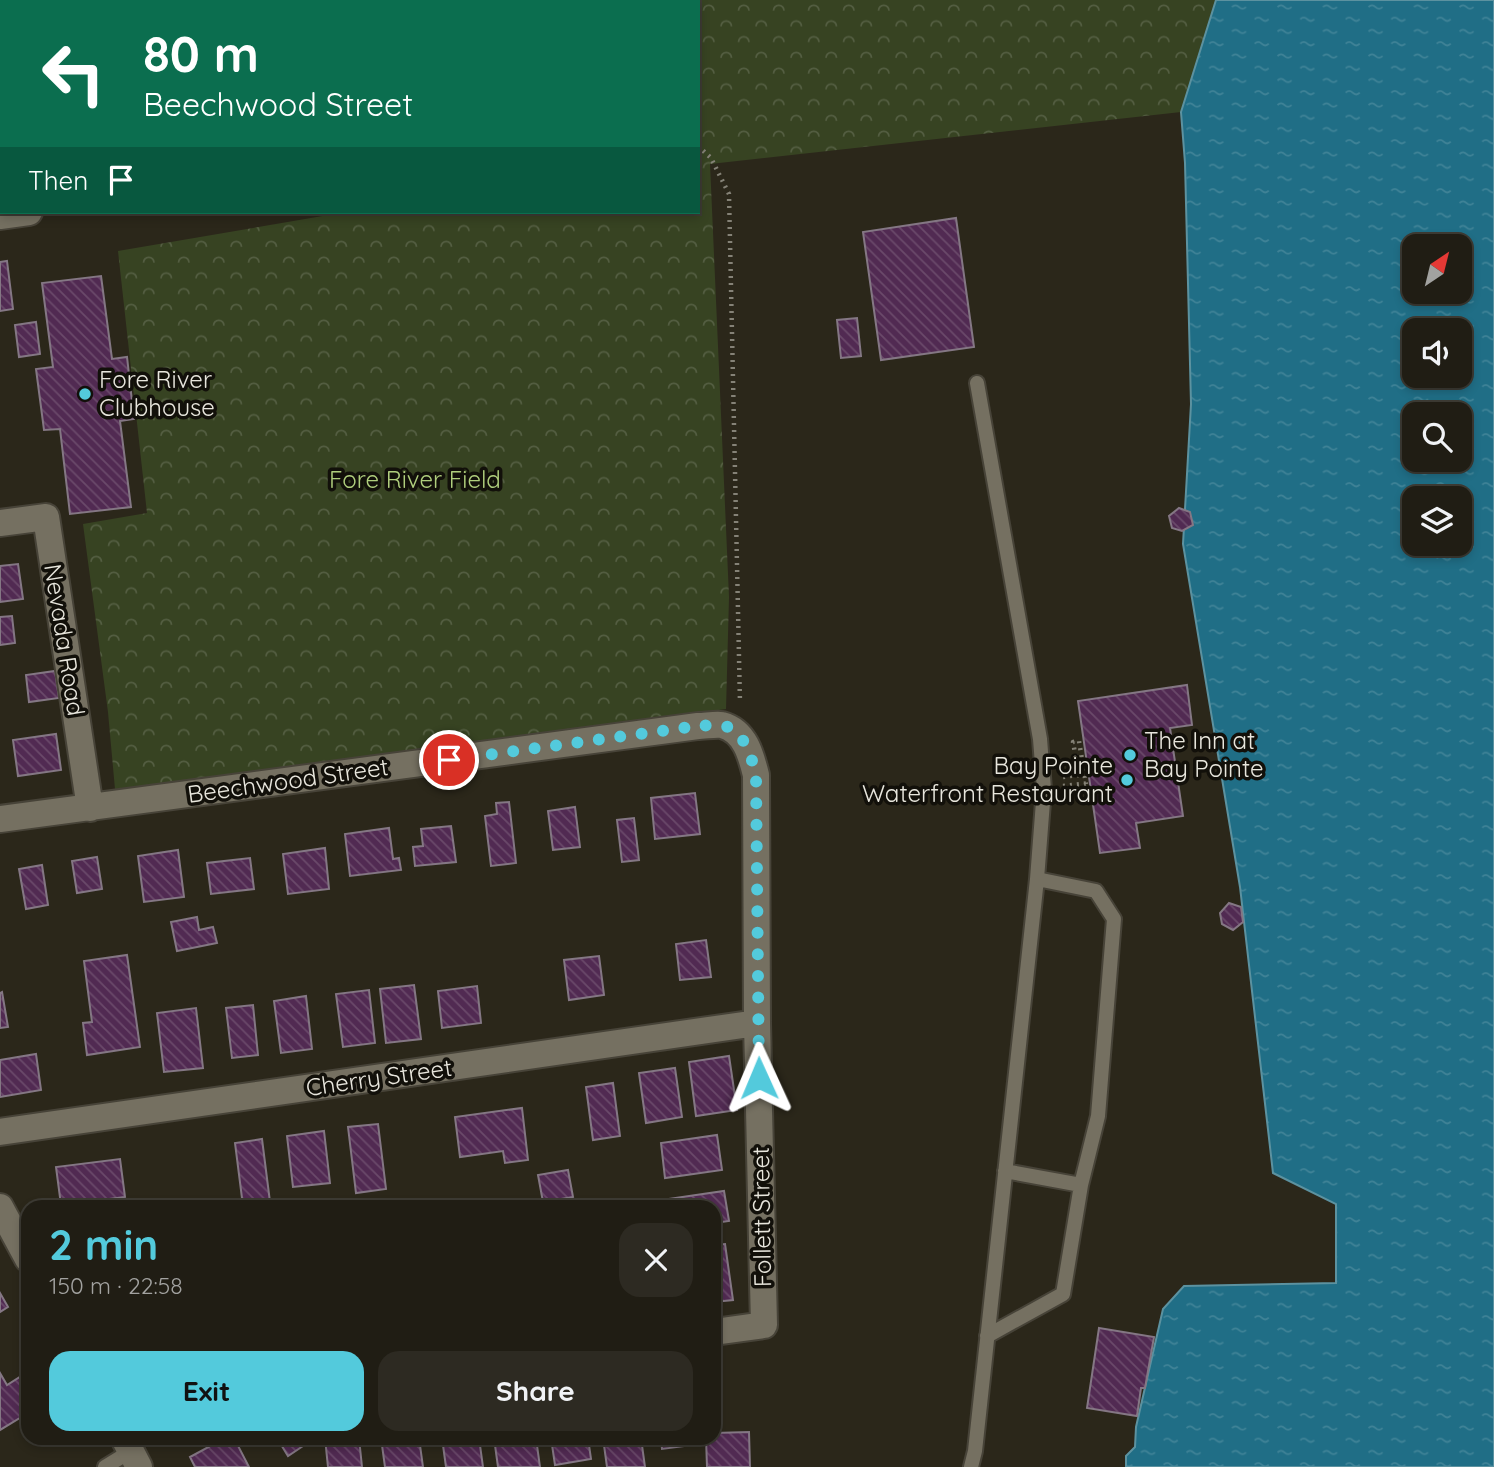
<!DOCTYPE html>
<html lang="en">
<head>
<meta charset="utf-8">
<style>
	body { margin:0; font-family:Quicksand,sans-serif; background:#2d2a22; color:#f1f3f6; height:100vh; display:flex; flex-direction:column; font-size:26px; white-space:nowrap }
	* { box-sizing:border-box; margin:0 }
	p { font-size:23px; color:#a2a2a0 }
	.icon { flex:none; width:38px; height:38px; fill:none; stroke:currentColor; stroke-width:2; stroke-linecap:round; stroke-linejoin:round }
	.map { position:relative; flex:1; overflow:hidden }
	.drawer { position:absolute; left:21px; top:1200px; width:700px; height:245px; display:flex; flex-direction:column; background:#201d14; border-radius:21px; box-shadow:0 4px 10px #0003,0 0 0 2px #3d3b34 }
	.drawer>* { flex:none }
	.guide { position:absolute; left:0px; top:0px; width:700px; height:214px; box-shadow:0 4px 10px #0003,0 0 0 2px #3d3b34; background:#0b6e4f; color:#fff; overflow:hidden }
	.needle { width:46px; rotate:35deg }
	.fabs { position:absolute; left:1402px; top:234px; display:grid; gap:14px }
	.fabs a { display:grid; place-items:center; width:70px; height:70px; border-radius:14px; background:#201d14; box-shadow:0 4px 10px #0003,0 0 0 2px #3d3b34; font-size:35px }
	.pin { position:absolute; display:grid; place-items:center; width:60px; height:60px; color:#fff; margin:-30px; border:4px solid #fff; border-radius:50%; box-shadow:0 2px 7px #0007 }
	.me { position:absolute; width:77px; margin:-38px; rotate:359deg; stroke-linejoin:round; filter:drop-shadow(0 0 5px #0008) }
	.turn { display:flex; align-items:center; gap:24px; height:147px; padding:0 28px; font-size:32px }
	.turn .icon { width:91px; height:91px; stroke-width:2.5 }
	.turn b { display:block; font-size:49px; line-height:60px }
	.then { display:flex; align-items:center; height:66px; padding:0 28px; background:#0003; gap:14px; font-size:26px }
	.round { display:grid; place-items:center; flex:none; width:74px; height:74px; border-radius:21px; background:#2d2a22 }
	.summary { display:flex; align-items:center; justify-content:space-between; height:119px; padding:0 28px }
	h1 { font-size:42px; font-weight:700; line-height:52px; color:#53cadc }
	.button { display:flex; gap:14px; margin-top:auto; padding:14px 28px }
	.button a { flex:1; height:80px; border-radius:21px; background:#53cadc; color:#111; font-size:28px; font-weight:700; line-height:80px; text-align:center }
	.button a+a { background:#2d2a22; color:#f1f3f6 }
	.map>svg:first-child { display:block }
	.park { fill:url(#park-crowns) }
	.water { fill:url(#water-ripples); stroke:#5c92a0; stroke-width:2; fill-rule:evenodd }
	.building { fill:url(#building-back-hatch); stroke:#847784; stroke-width:2 }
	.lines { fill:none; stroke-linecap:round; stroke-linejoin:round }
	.lane-casing { stroke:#474338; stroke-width:18 }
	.street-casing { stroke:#474338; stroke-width:30 }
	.path { stroke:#858277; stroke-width:4.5; stroke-dasharray:2 5; stroke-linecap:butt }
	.lane { stroke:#757061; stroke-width:14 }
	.street { stroke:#757061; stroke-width:26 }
	.route { stroke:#53cadc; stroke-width:12; stroke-dasharray:0 21.6 }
	.poi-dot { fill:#53cadc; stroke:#12100a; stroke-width:2.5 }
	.labels { text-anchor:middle; stroke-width:7; stroke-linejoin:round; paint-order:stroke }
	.poi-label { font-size:24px; fill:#e8e6dd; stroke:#12100a; text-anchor:start }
	.park-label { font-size:24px; fill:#b0cf7d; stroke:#12100a }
	.street-label { font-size:24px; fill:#e8e6dd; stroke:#12100a }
</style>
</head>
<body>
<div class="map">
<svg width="1494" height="1467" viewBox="0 0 1494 1467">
	<defs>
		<pattern id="park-crowns" width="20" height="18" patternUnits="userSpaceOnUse" patternTransform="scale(1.75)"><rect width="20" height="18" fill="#374322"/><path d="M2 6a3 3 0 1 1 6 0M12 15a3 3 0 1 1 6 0" fill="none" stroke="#545e42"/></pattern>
		<pattern id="water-ripples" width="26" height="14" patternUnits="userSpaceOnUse" patternTransform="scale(1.75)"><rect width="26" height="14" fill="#206e86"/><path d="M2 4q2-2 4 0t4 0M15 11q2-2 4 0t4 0" fill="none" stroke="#408397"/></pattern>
		<pattern id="building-back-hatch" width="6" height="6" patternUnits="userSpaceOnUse" patternTransform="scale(1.75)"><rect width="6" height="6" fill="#512a52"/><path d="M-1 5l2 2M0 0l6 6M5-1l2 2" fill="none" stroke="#6a496a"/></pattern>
	</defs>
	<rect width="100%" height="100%" fill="#2b271a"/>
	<path class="park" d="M 406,0 L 1216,0 L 1181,112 L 710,164 L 729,597 L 726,709 L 260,772 L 115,789 L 108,712 L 83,524 L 147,513 L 118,251 L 346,212 L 698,212 L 698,2 L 406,2 Z"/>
	<path class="water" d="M 1216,0 L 1494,0 L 1494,1467 L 1126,1467 L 1126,1456 L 1135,1447 L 1136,1427 L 1163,1309 L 1184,1286 L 1336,1283 L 1336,1204 L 1273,1173 L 1240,887 L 1183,544 L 1191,404 L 1185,163 L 1181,112 ZM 1414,247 L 1460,247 L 1460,292 L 1414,292 ZM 1414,331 L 1460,331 L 1460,376 L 1414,376 ZM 1414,415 L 1460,415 L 1460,460 L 1414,460 ZM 1414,499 L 1460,499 L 1460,544 L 1414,544 Z"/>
	<path class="building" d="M 154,0 L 179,0 L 180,2 L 148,2 Z
		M 956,218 L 974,347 L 881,360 L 863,232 Z
		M 7,261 L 13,309 L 0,311 L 0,262 Z
		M 101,276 L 112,359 L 127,357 L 134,419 L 120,421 L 131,507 L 70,514 L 60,429 L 44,430 L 36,369 L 53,367 L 42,283 Z
		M 857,318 L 861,356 L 841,358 L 837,320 Z
		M 36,322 L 40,354 L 19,357 L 15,325 Z
		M 1179,508 L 1190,512 L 1193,525 L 1182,531 L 1172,528 L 1169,516 Z
		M 18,564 L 23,599 L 0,602 L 0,566 Z
		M 12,616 L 15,643 L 0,645 L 0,617 Z
		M 55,671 L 59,698 L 29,702 L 26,675 Z
		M 1187,685 L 1192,725 L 1170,728 L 1183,816 L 1136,823 L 1140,848 L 1100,853 L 1078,701 Z
		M 56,734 L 61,770 L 18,776 L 13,740 Z
		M 695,793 L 700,834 L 655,839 L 651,798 Z
		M 509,802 L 516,863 L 491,866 L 485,816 L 497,814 L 496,803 Z
		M 575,807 L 580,847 L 553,850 L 548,811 Z
		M 634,818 L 639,860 L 622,862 L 617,820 Z
		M 451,826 L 456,862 L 415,866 L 413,847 L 423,846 L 421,829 Z
		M 389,828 L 393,859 L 399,858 L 401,870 L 350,876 L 345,834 Z
		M 325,848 L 329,889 L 288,894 L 283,854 Z
		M 178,850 L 184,897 L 144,902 L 138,856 Z
		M 97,857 L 102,889 L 77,893 L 72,861 Z
		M 250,858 L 254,889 L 211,894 L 207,863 Z
		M 42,865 L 48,905 L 26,909 L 19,869 Z
		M 1229,903 L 1241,907 L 1243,922 L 1233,930 L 1222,924 L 1220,913 Z
		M 197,917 L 199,930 L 213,927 L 217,943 L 177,951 L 171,922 Z
		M 706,940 L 711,977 L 680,980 L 676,944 Z
		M 127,955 L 140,1047 L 87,1055 L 83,1023 L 92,1022 L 84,961 Z
		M 599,956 L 604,995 L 569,1000 L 564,960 Z
		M 414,985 L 421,1039 L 386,1043 L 380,989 Z
		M 477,986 L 481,1023 L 442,1028 L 438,991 Z
		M 369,990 L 375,1043 L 343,1047 L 336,994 Z
		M 2,992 L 8,1027 L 0,1028 L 0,993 Z
		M 306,996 L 312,1049 L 281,1053 L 274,1001 Z
		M 253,1005 L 258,1055 L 232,1058 L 226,1008 Z
		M 196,1008 L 203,1068 L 164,1072 L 157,1013 Z
		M 36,1054 L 41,1090 L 0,1097 L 0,1060 Z
		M 729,1056 L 737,1110 L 696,1116 L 689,1062 Z
		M 675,1068 L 682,1117 L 646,1123 L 639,1073 Z
		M 613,1083 L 620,1136 L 593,1140 L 586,1087 Z
		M 522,1108 L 528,1160 L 505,1163 L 503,1151 L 460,1157 L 455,1117 Z
		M 378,1124 L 386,1189 L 356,1193 L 348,1127 Z
		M 324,1131 L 330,1183 L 293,1187 L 287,1136 Z
		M 717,1135 L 722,1170 L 665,1178 L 661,1143 Z
		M 262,1139 L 270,1202 L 243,1206 L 235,1143 Z
		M 120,1159 L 125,1197 L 61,1205 L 56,1167 Z
		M 568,1170 L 573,1197 L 543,1202 L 538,1175 Z
		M 724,1191 L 729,1221 L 714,1223 L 714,1208 L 669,1208 L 668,1199 Z
		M 725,1244 L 733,1300 L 714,1302 L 714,1245 Z
		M 0,1293 L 8,1307 L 0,1312 Z
		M 1099,1328 L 1154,1337 L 1145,1388 L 1141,1388 L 1137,1416 L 1087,1408 Z
		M 0,1373 L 7,1385 L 23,1375 L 28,1384 L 28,1413 L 0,1430 Z
		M 749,1432 L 750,1467 L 707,1467 L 706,1438 L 714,1438 L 714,1433 Z
		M 225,1438 L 234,1438 L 249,1467 L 195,1467 L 190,1457 Z
		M 277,1438 L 307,1438 L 309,1442 L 288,1456 Z
		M 325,1438 L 359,1438 L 362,1467 L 328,1467 Z
		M 381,1438 L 419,1438 L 423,1467 L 385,1467 Z
		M 442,1438 L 479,1438 L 483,1467 L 446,1467 Z
		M 494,1438 L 536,1438 L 540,1467 L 498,1467 Z
		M 551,1438 L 588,1438 L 591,1459 L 555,1465 Z
		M 603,1438 L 641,1438 L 645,1467 L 607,1467 Z
		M 661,1438 L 692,1438 L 693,1445 L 662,1449 Z"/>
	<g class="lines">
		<g class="lane-casing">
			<path id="lane" d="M 1037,879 L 1096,891 L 1114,919 L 1098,1116 L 1081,1185
				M 987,1336 L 1063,1294 L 1081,1185 L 1005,1171
				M 105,1467 L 131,1451
				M 971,1467 L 975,1451 L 1037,879 L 1044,789 L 1040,739 L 977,383"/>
		</g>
		<g class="street-casing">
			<path id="street" d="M 0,216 L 29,212
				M 0,523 L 46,517 L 90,808
				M 0,819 L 698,726 C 705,726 715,724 722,725 C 745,731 751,755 756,775 L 757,1023 L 764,1325 L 714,1332
				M 0,1132 L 757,1023
				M 0,1207 L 28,1259
				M 124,1438 L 139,1467"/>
		</g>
		<path class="path" d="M 698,146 L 711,158 L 729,194 L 740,703
			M 1063,777 L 1079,775 L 1073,742 L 1079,741 L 1086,784
			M 1063,786 L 1090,783"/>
		<use href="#lane" class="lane"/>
		<use href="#street" class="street"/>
	</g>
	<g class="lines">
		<path class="route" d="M 449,760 L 698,726 C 705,726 715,724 722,725 C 745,731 751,756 756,775 L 759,1078"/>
	</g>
	<g class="poi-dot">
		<circle cx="85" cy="394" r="7"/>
		<circle cx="1130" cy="755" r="7"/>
		<circle cx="1127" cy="780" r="7"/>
	</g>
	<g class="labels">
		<g class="poi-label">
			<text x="99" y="388">Fore River<tspan x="99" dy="28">Clubhouse</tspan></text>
			<text x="1144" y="749">The Inn at<tspan x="1144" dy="28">Bay Pointe</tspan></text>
			<text x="1113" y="774" text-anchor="end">Bay Pointe<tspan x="1113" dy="28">Waterfront Restaurant</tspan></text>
		</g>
		<g class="park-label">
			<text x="415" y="488">Fore River Field</text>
		</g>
		<g class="street-label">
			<text transform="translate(64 640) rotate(81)" y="8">Nevada Road</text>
			<text transform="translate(288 781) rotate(-8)" y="8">Beechwood Street</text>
			<text transform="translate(379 1078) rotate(-8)" y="8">Cherry Street</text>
			<text transform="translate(762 1217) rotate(-91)" y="8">Follett Street</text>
		</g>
	</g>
</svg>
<div class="fabs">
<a><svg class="needle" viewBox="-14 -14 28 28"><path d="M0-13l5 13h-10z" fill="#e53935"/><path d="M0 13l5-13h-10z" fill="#a2a2a0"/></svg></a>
<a><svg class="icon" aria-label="sound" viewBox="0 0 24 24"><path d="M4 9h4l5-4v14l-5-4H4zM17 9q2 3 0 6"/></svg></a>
<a><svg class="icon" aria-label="search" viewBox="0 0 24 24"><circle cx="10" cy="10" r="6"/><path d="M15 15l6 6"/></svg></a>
<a><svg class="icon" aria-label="layers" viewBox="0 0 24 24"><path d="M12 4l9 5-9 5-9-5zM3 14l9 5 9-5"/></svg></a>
</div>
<div class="pin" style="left:449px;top:760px;background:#d93025"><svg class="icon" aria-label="arrive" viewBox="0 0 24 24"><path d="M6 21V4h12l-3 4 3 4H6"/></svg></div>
<svg class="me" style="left:759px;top:1078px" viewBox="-20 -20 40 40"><path d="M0-17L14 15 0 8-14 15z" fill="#53cadc" stroke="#fff" stroke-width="4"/></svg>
<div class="guide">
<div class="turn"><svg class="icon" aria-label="left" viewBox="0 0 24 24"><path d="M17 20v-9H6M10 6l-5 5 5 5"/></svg><div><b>80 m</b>Beechwood Street</div></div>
<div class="then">Then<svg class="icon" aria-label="arrive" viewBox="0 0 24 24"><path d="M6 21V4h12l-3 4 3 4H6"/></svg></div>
</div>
<section class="drawer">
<div class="summary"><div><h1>2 min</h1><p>150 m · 22:58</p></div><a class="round"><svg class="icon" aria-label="close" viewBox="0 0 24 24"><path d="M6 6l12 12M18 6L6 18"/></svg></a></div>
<div class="button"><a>Exit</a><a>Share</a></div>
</section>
</div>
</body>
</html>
